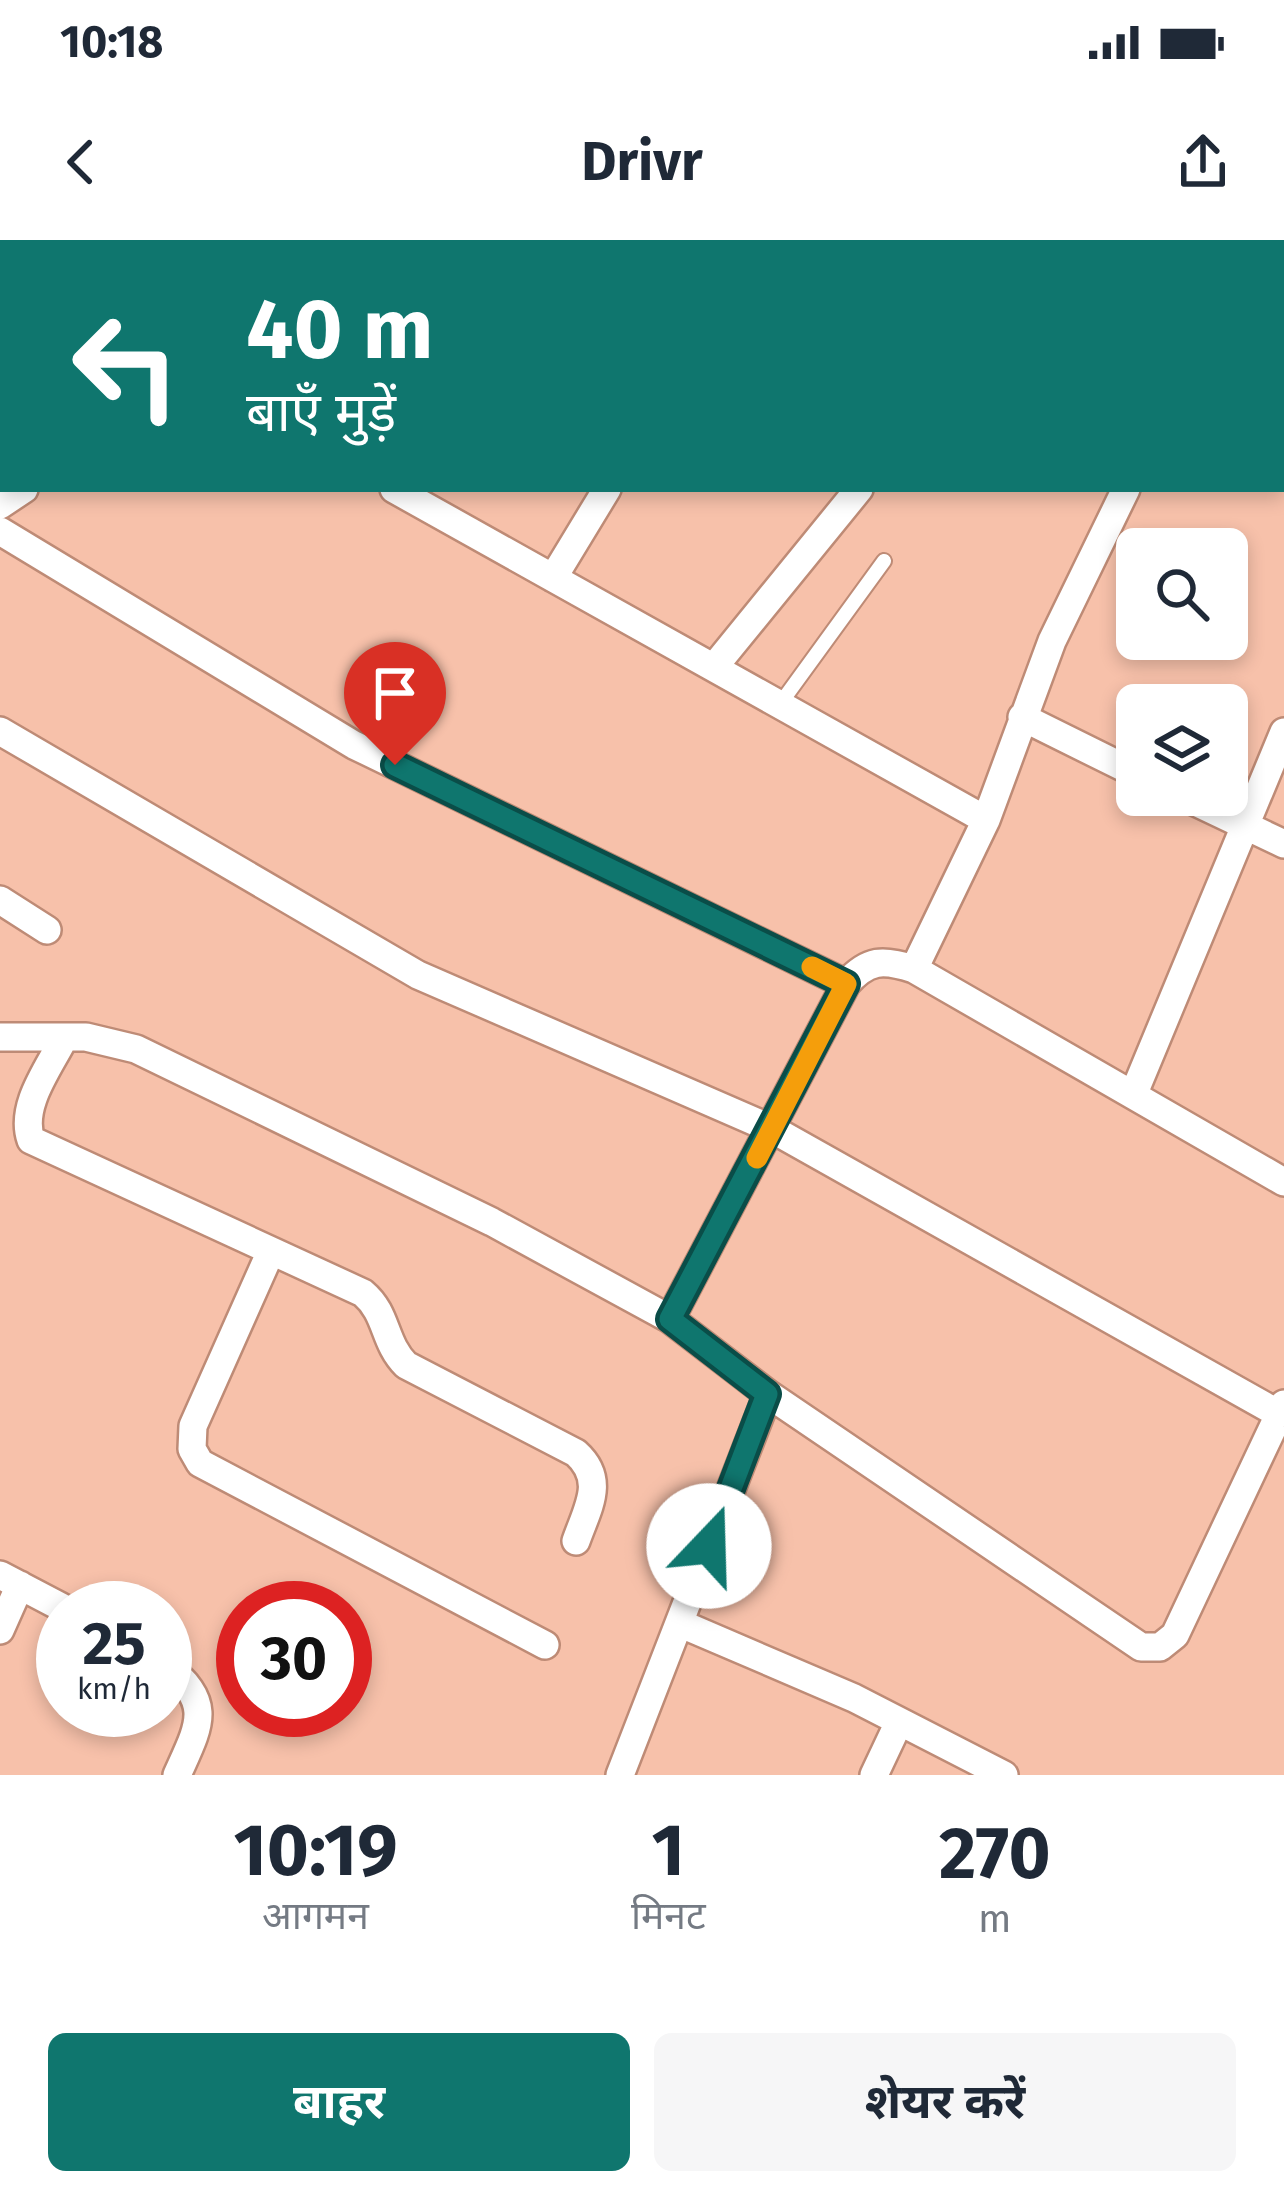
<!DOCTYPE html>
<html lang="hi">
<head>
<meta charset="utf-8">
<style>
	body { margin:0; font-family:"Fira Sans","Noto Sans Devanagari",sans-serif; background:#f6f6f7; color:#1f2937; height:100vh; display:flex; flex-direction:column; font-size:45px; white-space:nowrap }
	* { box-sizing:border-box; margin:0 }
	p { font-size:39px; color:#747a83 }
	.icon { flex:none; width:66px; height:66px; fill:none; stroke:currentColor; stroke-width:2; stroke-linecap:round; stroke-linejoin:round }
	.map { position:relative; height:1535px; overflow:hidden }
	.panel { display:flex; flex-direction:column; background:#fff; flex:1 }
	.panel>* { flex:none }
	.guide { position:absolute; left:0px; top:0px; width:1284px; height:252px; box-shadow:0 6px 18px #0003; background:#0f766e; color:#fff; overflow:hidden }
	.controls { position:absolute; left:1116px; top:288px; display:grid; gap:24px }
	.controls a { display:grid; place-items:center; width:132px; height:132px; border-radius:18px; background:#fff; box-shadow:0 6px 18px #0003; font-size:60px }
	.speed { position:absolute; left:36px; top:1341px; display:flex; gap:24px; font-size:60px; font-weight:700; text-align:center }
	.speed>* { display:grid; place-content:center; width:156px; height:156px; border-radius:50%; background:#fff; box-shadow:0 6px 18px #0003; line-height:1 }
	.speed small { font-size:30px; font-weight:400 }
	.speed .limit { border:18px solid #d22; background:#fff; color:#111 }
	.pin { position:absolute; display:grid; place-items:center; width:102px; height:102px; color:#fff; margin:-123px -51px; border-radius:50% 50% 50% 0; rotate:-45deg; box-shadow:0 0 12px #0007 }
	.pin .icon { rotate:45deg }
	.me { position:absolute; width:132px; margin:-66px; rotate:21deg; stroke-linejoin:round; filter:drop-shadow(0 0 9px #0008) }
	.turn { display:flex; align-items:center; gap:42px; height:252px; padding:0 48px; font-size:54px }
	.turn .icon { width:156px; height:156px; stroke-width:2.5 }
	.turn b { display:block; font-size:84px; line-height:102px }
	.eta { display:flex; justify-content:space-evenly; align-items:center; height:204px; text-align:center }
	.eta b { font-size:72px; font-weight:700; line-height:84px }
	.button { display:flex; gap:24px; margin-top:auto; padding:24px 48px }
	.button a { flex:1; height:138px; border-radius:18px; background:#0f766e; color:#fff; font-size:48px; font-weight:700; line-height:138px; text-align:center }
	.button a+a { background:#f6f6f7; color:#1f2937 }
	.status { display:flex; justify-content:space-between; align-items:center; height:84px; padding:0 60px; background:#fff; direction:ltr }
	.status svg { height:33px; fill:currentColor }
	header { display:flex; justify-content:space-between; align-items:center; height:156px; padding:0 48px; background:#fff; font-size:54px; font-weight:700 }
	.map>svg:first-child { display:block }
	.lines { fill:none; stroke-linecap:round; stroke-linejoin:round }
	.lane-casing { stroke:#be8b76; stroke-width:18 }
	.street-casing { stroke:#be8b76; stroke-width:32 }
	.lane { stroke:#fff; stroke-width:14 }
	.street { stroke:#fff; stroke-width:27 }
	.route-casing { stroke:#0a4d48; stroke-width:30 }
	.route { stroke:#0f766e; stroke-width:21 }
	.slow { stroke:#f59e0b; stroke-width:21 }
</style>
</head>
<body>
<div class="status"><b>10:18</b><svg viewBox="0 0 49 12"><path d="M0 12V9h3v3zM5 12V6h3v6zM10 12V3h3v9zM15 12V0h3v12zM26 1h20v11H26zM47 4h2v5h-2z"/></svg></div>
<header><svg class="icon" aria-label="back" viewBox="0 0 24 24"><path d="M15 5l-7 7 7 7"/></svg>Drivr<svg class="icon" aria-label="share" viewBox="0 0 24 24"><path d="M12 15V3M7 8l5-5 5 5M5 13v7h14v-7"/></svg></header>
<div class="map">
<svg width="1284" height="1535" viewBox="0 0 1284 1535">
	<rect width="100%" height="100%" fill="#f7c1aa"/>
	<g class="lines">
		<g class="lane-casing">
			<path id="lane" d="M 9,0 L 12,3
				M 0,83 L 3,81
				M 780,464 L 884,321"/>
		</g>
		<g class="street-casing">
			<path id="street" d="M 103,0 L 108,3
				M 506,0 L 511,3
				M 811,0 L 816,3
				M 375,3 L 379,0
				M 760,3 L 762,0
				M 1281,165 L 1284,166
				M 394,249 L 986,580 L 914,729 C 883,719 868,719 846,744 L 670,1079 L 768,1154 L 620,1535
				M 0,265 L 24,249
				M 0,291 L 354,505 L 846,744
				M 553,338 L 607,249
				M 714,427 L 859,249
				M 1022,477 L 1137,534
				M 0,491 L 418,735 L 772,889 L 1279,1174
				M 1181,555 L 1284,604
				M 986,580 L 1052,401 L 1126,249
				M 0,660 L 47,690
				M 914,729 L 1284,942
				M 0,797 L 86,797 L 136,809 L 492,982 L 670,1079
				M 64,798 C 49,828 19,866 31,900 L 363,1053 C 388,1074 383,1102 406,1125 L 576,1213 C 606,1240 588,1267 576,1301
				M 1134,853 L 1284,492
				M 271,1011 L 193,1186 L 192,1209 L 200,1223 L 545,1405
				M 768,1154 L 1141,1407 L 1160,1407 L 1175,1395 L 1284,1164
				M 0,1335 L 63,1368
				M 679,1383 L 854,1458 L 1004,1535
				M 0,1390 L 20,1345
				M 165,1425 C 214,1463 200,1484 177,1535
				M 874,1535 L 899,1482"/>
		</g>
		<use href="#lane" class="lane"/>
		<use href="#street" class="street"/>
	</g>
	<g class="lines">
		<g class="route-casing">
			<path id="route" d="M 395,525 L 846,744 L 670,1079 L 767,1154 L 709,1306"/>
		</g>
		<use href="#route" class="route"/>
		<path class="slow" d="M 757,918 L 846,744 L 812,727"/>
	</g>
</svg>
<div class="controls">
<a><svg class="icon" aria-label="search" viewBox="0 0 24 24"><circle cx="10" cy="10" r="6"/><path d="M15 15l6 6"/></svg></a>
<a><svg class="icon" aria-label="layers" viewBox="0 0 24 24"><path d="M12 4l9 5-9 5-9-5zM3 14l9 5 9-5"/></svg></a>
</div>
<div class="speed"><div>25<small>km/h</small></div><div class="limit">30</div></div>
<div class="pin" style="left:395px;top:525px;background:#d93025"><svg class="icon" aria-label="arrive" viewBox="0 0 24 24"><path d="M6 21V4h12l-3 4 3 4H6"/></svg></div>
<svg class="me" style="left:709px;top:1306px" viewBox="-20 -20 40 40"><circle r="19" fill="#fff"/><path d="M0-13L10 11 0 6-10 11z" fill="#0f766e"/></svg>
<div class="guide">
<div class="turn"><svg class="icon" aria-label="left" viewBox="0 0 24 24"><path d="M17 20v-9H6M10 6l-5 5 5 5"/></svg><div><b>40 m</b>बाएँ मुड़ें</div></div>
</div>
</div>
<section class="panel">
<div class="eta">
<div><b>10:19</b><p>आगमन</p></div>
<div><b>1</b><p>मिनट</p></div>
<div><b>270</b><p>m</p></div>
</div>
<div class="button"><a>बाहर</a><a>शेयर करें</a></div>
</section>
</body>
</html>
